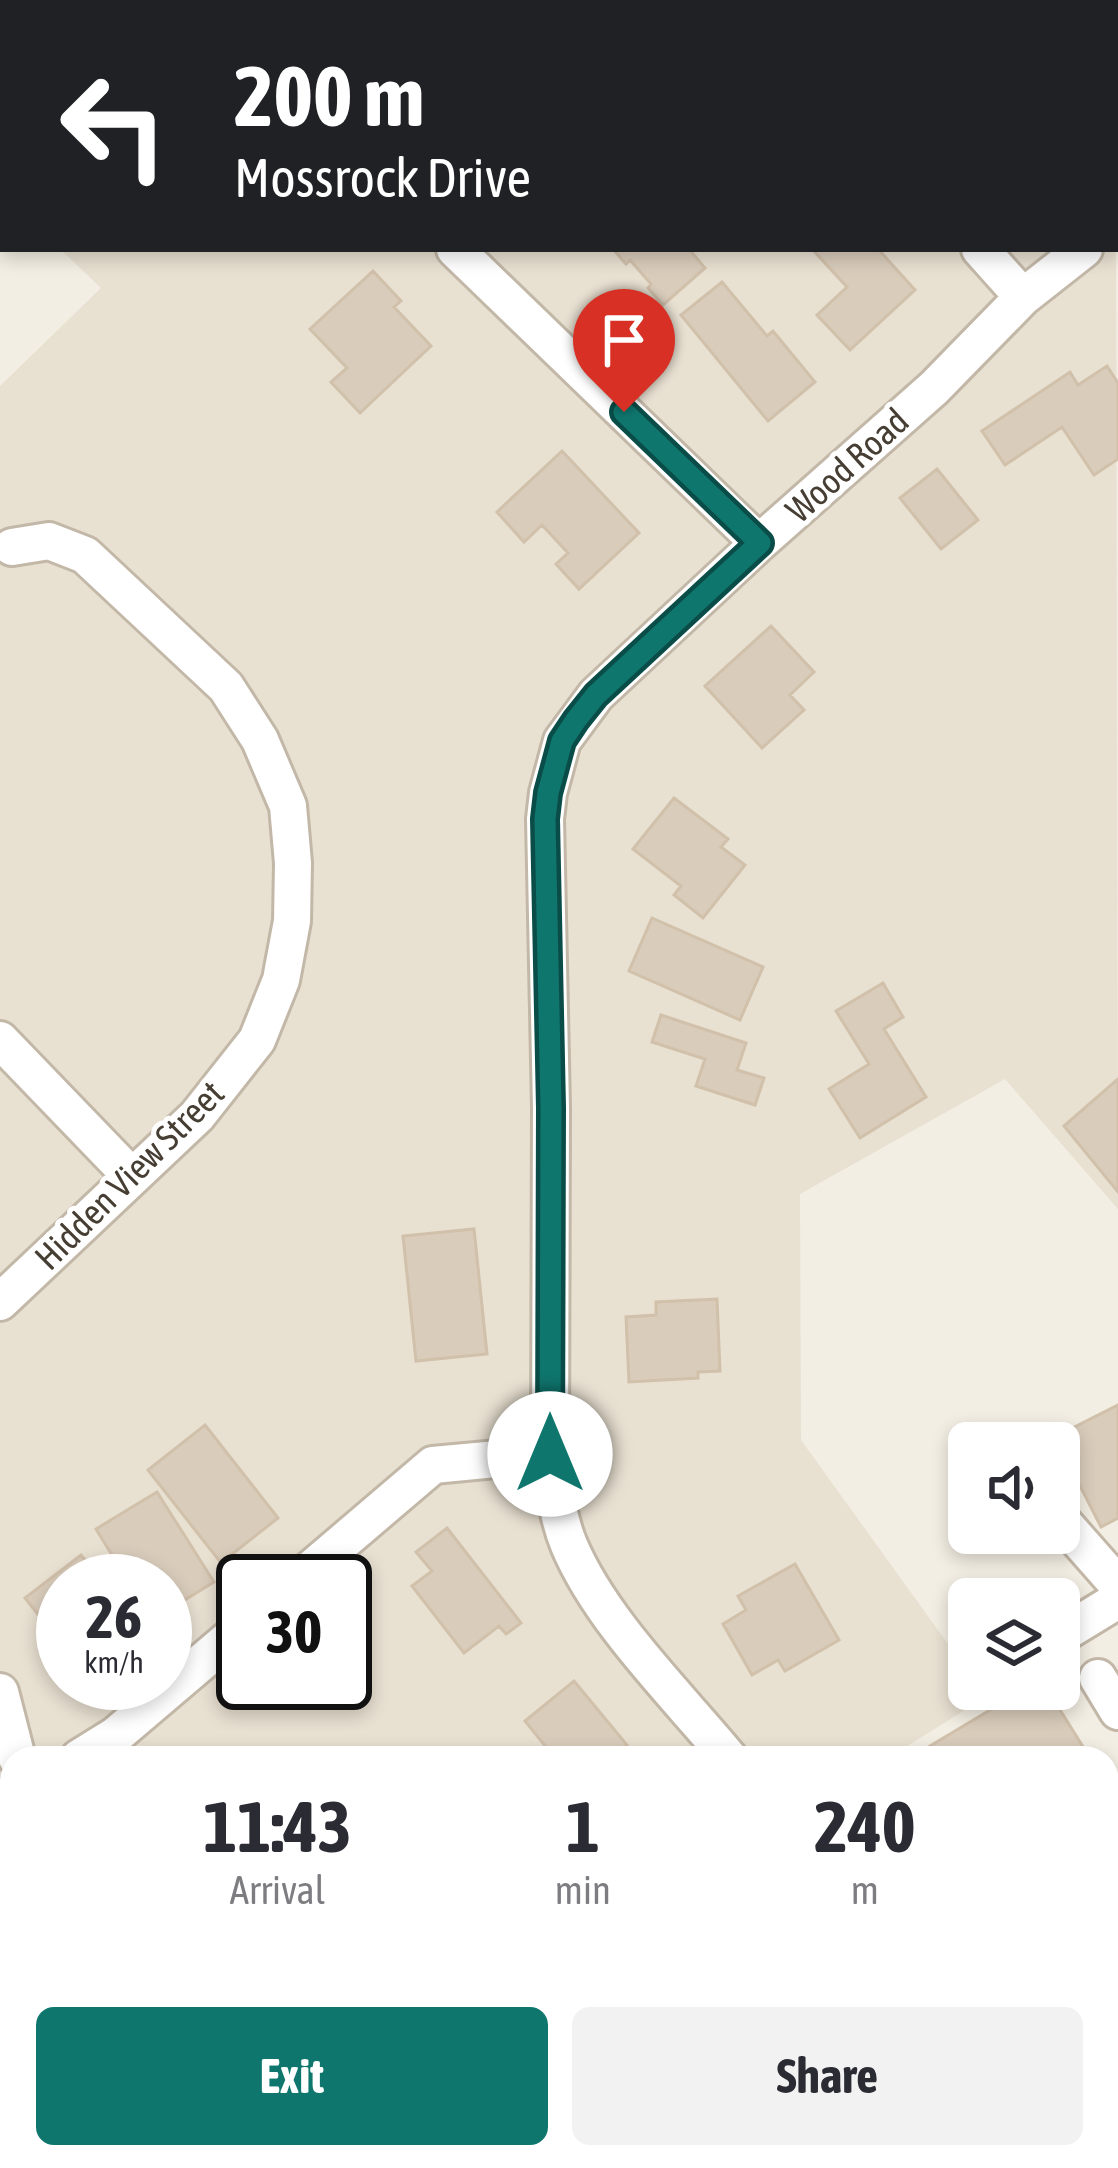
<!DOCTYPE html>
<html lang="en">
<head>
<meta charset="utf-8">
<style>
	body { margin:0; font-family:"Asap Condensed",sans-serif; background:#f2f2f3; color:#2b2b33; height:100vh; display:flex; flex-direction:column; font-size:45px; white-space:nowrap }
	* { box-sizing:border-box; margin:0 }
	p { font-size:39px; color:#7c7c81 }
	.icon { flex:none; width:66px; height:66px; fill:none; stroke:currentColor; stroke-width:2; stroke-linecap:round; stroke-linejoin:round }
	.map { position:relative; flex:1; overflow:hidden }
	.panel { position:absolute; left:0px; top:1746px; width:1119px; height:423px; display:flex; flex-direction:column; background:#fff; border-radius:36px 36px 0 0; box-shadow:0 6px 18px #0003 }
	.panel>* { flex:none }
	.top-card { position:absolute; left:0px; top:0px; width:1119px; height:252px; box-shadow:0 6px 18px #0003; background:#202124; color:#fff; overflow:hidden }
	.tools { position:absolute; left:948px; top:1422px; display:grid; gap:24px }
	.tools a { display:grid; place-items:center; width:132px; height:132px; border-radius:18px; background:#fff; box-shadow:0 6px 18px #0003; font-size:60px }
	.speed { position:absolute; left:36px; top:1554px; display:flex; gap:24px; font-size:60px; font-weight:700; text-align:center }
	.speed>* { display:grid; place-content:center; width:156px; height:156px; border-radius:50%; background:#fff; box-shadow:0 6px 18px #0003; line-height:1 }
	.speed small { font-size:30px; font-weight:400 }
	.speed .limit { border:6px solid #111; border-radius:18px; background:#fff; color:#111 }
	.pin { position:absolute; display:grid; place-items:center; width:102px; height:102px; color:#fff; margin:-123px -51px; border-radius:50% 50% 50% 0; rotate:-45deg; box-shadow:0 0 12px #0007 }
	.pin .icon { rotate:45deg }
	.me { position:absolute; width:132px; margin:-66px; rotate:0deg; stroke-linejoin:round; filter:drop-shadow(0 0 9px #0008) }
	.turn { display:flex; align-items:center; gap:42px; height:252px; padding:0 36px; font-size:54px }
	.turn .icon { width:156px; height:156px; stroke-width:2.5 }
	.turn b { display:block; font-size:84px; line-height:102px }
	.eta { display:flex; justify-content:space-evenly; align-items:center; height:204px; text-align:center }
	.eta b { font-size:72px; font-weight:700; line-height:84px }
	.primary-button { display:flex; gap:24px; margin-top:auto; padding:24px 36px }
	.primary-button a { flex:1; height:138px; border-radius:18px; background:#0f766e; color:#fff; font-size:48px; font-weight:700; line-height:138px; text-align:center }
	.primary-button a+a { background:#f2f2f3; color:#2b2b33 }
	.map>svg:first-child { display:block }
	.residential { fill:#e8e0d1; fill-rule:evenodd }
	.commercial { fill:#f8e3cc }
	.building { fill:#d9ccbb; stroke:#d1c0aa; stroke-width:3 }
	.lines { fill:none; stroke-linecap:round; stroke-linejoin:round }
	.minor-casing { stroke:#c3b8a8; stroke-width:42 }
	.minor { stroke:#fff; stroke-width:36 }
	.route-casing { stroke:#0a4d48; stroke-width:30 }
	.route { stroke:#0f766e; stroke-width:21 }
	.labels { text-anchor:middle; stroke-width:10; stroke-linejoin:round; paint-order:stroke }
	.street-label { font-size:36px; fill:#463e33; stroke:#fff }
</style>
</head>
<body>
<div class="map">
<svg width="1118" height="2168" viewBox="0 0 1118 2168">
	<rect width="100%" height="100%" fill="#f3eee3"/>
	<path class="residential" d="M 0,0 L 1118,0 L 1118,178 L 1116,179 L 1116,3 L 3,3 L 3,215 L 0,218 Z
		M 1116,182 L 1118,1209 L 1005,1079 L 800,1194 L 801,1440 L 969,1673 L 969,1689 L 980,1689 L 986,1697 L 888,1758 L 12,1758 L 12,2157 L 716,2157 L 704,2168 L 0,2168 L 0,386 L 101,288 L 60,249 L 1116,249 ZM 63,1581 L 165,1581 L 165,1683 L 63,1683 ZM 243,1581 L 345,1581 L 345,1683 L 243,1683 Z"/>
	<path class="commercial" d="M 1118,2003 L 1118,2168 L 922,2168 L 933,2157 L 1107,2157 L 1107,2011 Z"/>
	<path class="building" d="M 613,249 L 689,249 L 705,268 L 663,305 L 648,288 L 651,284 L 630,260 L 626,264 Z
		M 812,249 L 878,249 L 915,290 L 850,350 L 817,315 L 847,287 Z
		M 373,271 L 401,301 L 394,307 L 431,346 L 360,413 L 331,382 L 347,368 L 310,329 Z
		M 722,282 L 767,336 L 773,331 L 815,382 L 768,421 L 681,315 Z
		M 1107,366 L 1118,383 L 1118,459 L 1094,475 L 1062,427 L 1005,465 L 982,431 L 1070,372 L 1078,385 Z
		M 562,451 L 639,533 L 579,589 L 556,564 L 568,553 L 542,525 L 524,542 L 497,512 Z
		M 937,469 L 978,520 L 941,549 L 900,498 Z
		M 771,626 L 814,672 L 790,695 L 804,710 L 762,748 L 705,686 Z
		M 674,798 L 728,839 L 721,847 L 745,865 L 703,918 L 674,895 L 681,886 L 633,849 Z
		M 652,918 L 763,967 L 740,1020 L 629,971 Z
		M 883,983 L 903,1017 L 884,1029 L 926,1097 L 860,1138 L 829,1089 L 869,1064 L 836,1011 Z
		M 661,1015 L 746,1043 L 737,1070 L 764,1078 L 755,1105 L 696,1086 L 705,1059 L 652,1042 Z
		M 1118,1079 L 1118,1192 L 1064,1126 Z
		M 474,1229 L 487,1354 L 416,1361 L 403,1236 Z
		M 717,1299 L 720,1371 L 698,1372 L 698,1378 L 629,1382 L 626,1317 L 656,1315 L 656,1302 Z
		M 1118,1405 L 1118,1518 L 1101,1527 L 1055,1437 Z
		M 205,1425 L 278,1518 L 221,1563 L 148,1470 Z
		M 157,1492 L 214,1582 L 165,1612 L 165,1581 L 128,1581 L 96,1529 Z
		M 447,1528 L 521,1623 L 506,1634 L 499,1626 L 464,1653 L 412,1586 L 432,1571 L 416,1552 Z
		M 81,1555 L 102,1581 L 63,1581 L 63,1646 L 25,1598 Z
		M 795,1564 L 839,1640 L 785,1671 L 778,1660 L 752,1675 L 723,1624 L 746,1610 L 738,1596 Z
		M 574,1681 L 627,1745 L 611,1758 L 555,1758 L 525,1721 Z
		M 1025,1689 L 1047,1689 L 1090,1758 L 917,1758 L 915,1755 Z
		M 12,2049 L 12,2110 L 0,2097 L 0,2060 Z
		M 474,2157 L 520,2157 L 527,2168 L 457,2168 Z
		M 541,2157 L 640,2157 L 650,2168 L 551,2168 Z"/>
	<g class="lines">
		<g class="minor-casing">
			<path id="minor" d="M 175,0 L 180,3
				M 755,0 L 757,3
				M 1116,224 L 1118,222
				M 455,249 L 759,543
				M 980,249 L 1023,297
				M 0,1040 L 132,1177
				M 0,1302 L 197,1116 L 257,1040 L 281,980 L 292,921 L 293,863 L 288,806 L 260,740 L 226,687 L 85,555 L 49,541 L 12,547
				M 1059,1518 L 1118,1585
				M 297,1581 L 433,1465 L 550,1454
				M 1059,1636 L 1118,1600
				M 1098,1678 L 1118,1711
				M 0,1692 L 17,1758
				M 79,1758 L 116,1735 L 243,1627
				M 729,1758 C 676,1694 601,1621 569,1545 C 557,1516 554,1484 550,1454 L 551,1108 L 545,819 L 548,793 L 562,741 L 596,695 L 759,543 L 934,388 L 1023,297 L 1084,249
				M 1107,1945 L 1118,1937
				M 227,2157 L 231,2168
				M 273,2168 L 340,2157
				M 855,2168 L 867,2157"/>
		</g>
		<use href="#minor" class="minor"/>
	</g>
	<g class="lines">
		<g class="route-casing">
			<path id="route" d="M 550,1454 L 551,1108 L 545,819 L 548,793 L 562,741 L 576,720 L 596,695 L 760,543 L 624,412"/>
		</g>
		<use href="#route" class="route"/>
	</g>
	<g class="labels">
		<g class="street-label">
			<text transform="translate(847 465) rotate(-42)" y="13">Wood Road</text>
			<text transform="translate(129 1175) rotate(-45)" y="13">Hidden View Street</text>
		</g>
	</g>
</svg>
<div class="tools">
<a><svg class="icon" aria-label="sound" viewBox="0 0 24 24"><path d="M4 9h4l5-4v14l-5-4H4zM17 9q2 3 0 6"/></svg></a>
<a><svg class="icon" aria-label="layers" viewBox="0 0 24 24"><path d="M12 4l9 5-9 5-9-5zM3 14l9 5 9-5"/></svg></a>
</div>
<div class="speed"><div>26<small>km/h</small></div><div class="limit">30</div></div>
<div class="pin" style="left:624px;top:412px;background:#d93025"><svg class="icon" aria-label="arrive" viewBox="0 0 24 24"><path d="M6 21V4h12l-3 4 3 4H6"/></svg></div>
<svg class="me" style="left:550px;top:1454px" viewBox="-20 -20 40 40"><circle r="19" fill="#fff"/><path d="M0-13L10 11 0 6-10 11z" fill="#0f766e"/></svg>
<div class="top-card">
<div class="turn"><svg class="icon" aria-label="left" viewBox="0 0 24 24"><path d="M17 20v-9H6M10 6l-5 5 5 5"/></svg><div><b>200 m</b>Mossrock Drive</div></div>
</div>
<section class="panel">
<div class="eta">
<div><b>11:43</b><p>Arrival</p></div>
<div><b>1</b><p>min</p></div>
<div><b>240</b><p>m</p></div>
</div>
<div class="primary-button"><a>Exit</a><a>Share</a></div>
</section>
</div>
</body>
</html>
